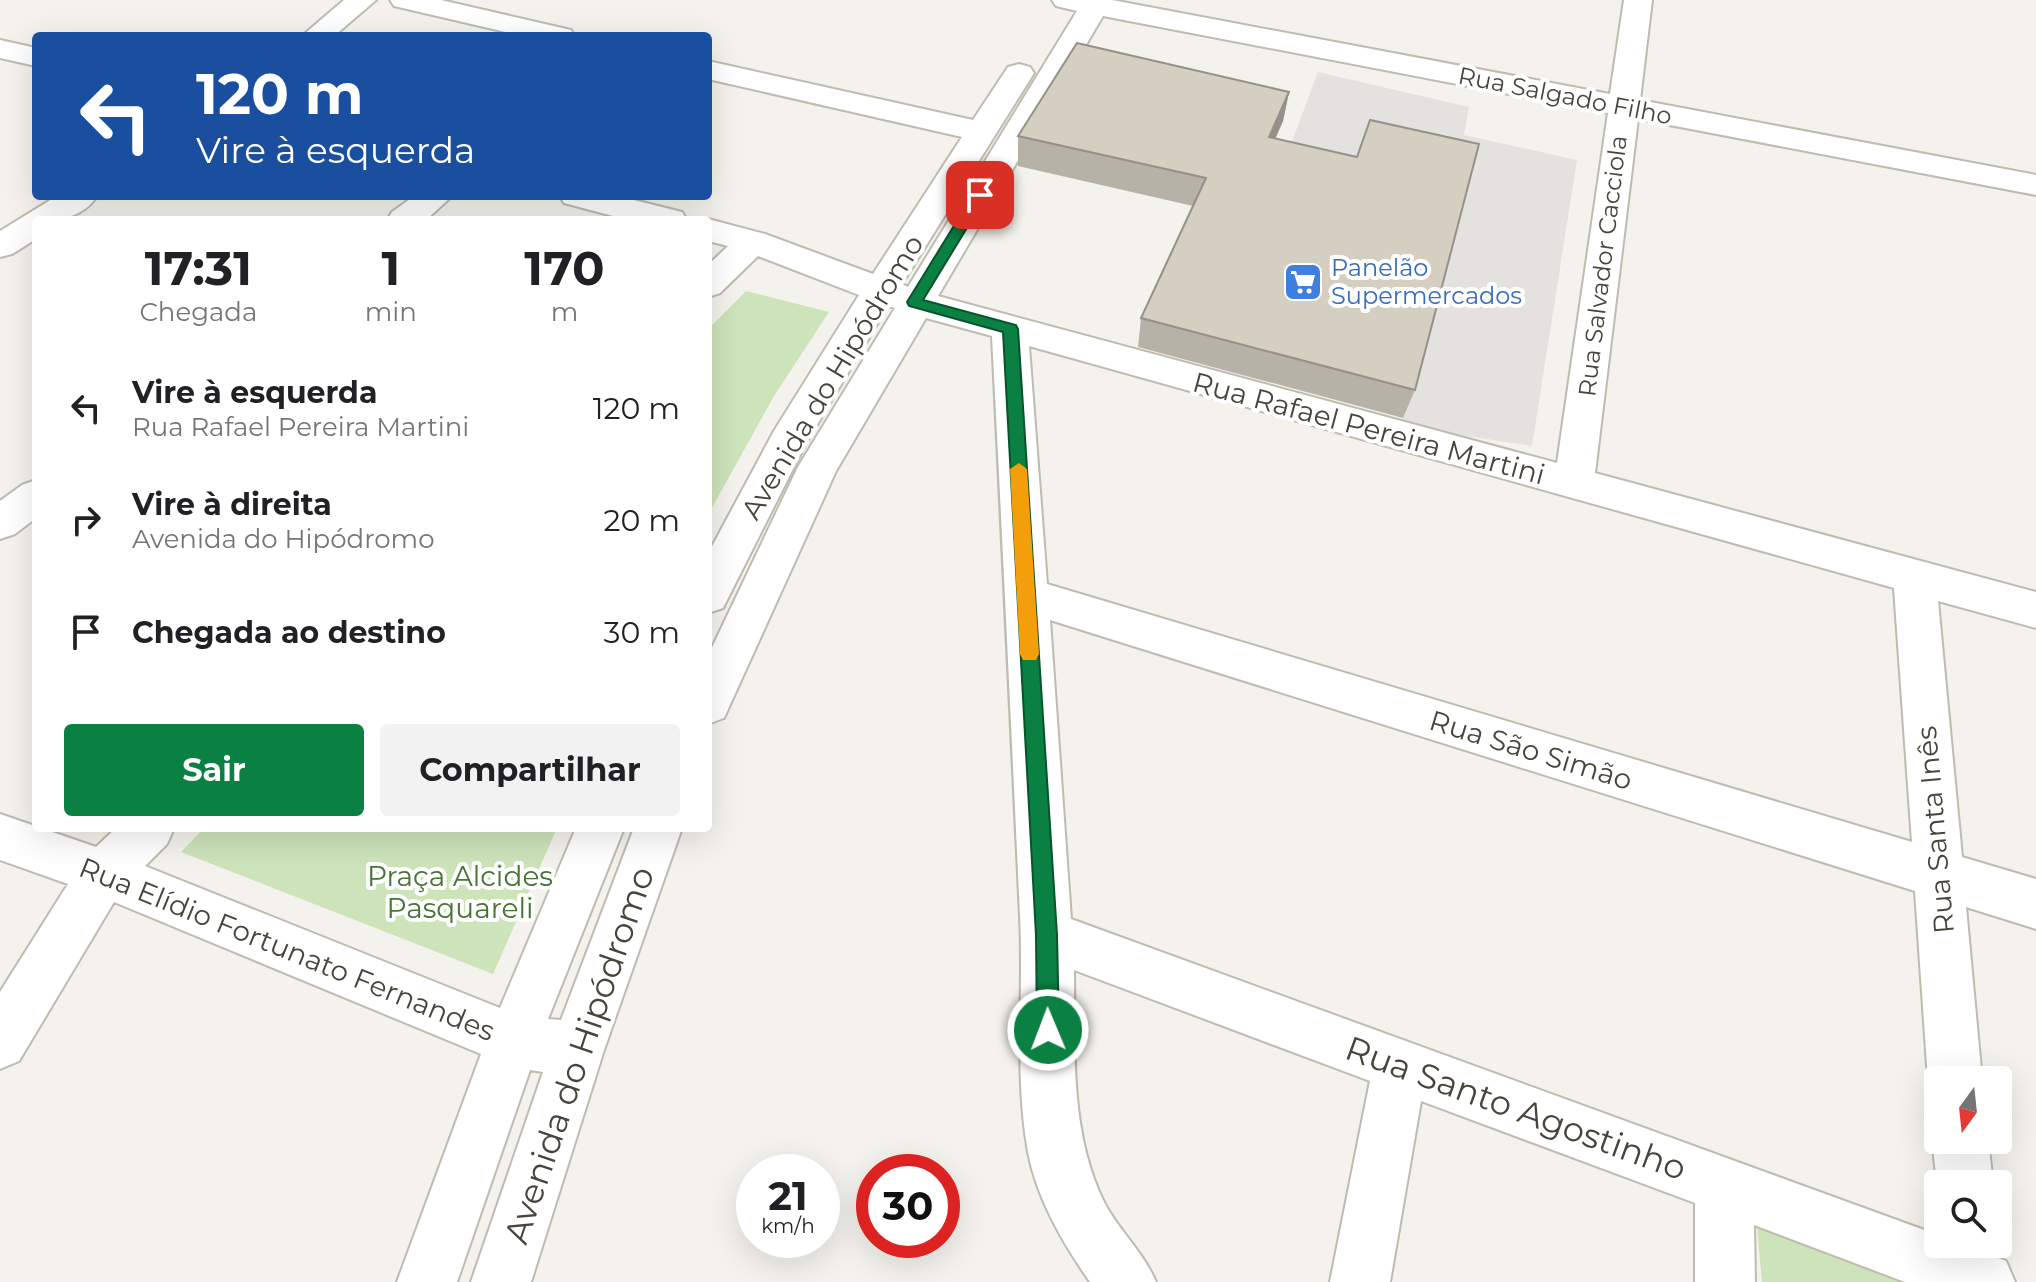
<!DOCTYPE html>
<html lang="pt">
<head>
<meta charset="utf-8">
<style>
	body { margin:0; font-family:Montserrat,sans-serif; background:#f2f2f2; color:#202124; height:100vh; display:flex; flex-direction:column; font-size:30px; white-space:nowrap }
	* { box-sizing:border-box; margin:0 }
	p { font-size:26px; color:#757577 }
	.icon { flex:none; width:44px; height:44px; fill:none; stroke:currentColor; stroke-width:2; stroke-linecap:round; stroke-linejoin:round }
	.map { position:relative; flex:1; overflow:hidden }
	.drawer { position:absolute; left:32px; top:216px; width:680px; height:616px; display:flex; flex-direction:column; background:#fff; border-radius:8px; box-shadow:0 8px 32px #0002 }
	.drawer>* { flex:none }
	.banner { position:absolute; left:32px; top:32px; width:680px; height:168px; border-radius:8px; box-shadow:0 8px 32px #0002; background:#1a4fa0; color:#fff; overflow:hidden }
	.needle { width:52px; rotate:195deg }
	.tools { position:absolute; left:1924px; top:1066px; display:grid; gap:16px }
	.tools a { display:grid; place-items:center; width:88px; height:88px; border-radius:8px; background:#fff; box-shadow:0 8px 32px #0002; font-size:40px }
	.speed { position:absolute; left:736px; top:1154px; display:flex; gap:16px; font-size:40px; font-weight:700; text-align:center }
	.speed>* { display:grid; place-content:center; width:104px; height:104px; border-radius:50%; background:#fff; box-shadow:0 8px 32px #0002; line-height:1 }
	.speed small { font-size:20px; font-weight:400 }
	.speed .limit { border:12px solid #d22; background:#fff; color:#111 }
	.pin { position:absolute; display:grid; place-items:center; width:68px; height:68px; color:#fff; margin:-34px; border-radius:16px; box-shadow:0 4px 12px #0006 }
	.me { position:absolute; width:88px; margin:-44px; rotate:359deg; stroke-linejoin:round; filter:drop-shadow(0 0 6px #0008) }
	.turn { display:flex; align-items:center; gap:28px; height:168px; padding:0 32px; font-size:36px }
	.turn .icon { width:104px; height:104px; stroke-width:2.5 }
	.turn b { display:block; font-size:56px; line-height:68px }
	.eta { display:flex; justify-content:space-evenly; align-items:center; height:136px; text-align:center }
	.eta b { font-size:48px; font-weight:700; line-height:56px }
	.action { display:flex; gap:16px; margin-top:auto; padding:16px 32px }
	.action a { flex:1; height:92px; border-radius:8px; background:#0b8043; color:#fff; font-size:32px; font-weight:700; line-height:92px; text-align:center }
	.action a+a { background:#f2f2f2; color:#202124 }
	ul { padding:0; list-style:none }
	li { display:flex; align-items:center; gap:24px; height:112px; padding:0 32px }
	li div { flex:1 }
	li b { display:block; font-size:30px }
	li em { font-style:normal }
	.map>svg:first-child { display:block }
	.green { fill:#cde3ba }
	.parking { fill:#e3e2df }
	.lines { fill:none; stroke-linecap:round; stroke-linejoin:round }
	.minor-casing { stroke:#bfbbaf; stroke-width:4 }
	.minor { fill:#fff; fill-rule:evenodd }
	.wall { fill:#b7b2a7 }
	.shaded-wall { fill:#959188 }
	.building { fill:#d5cfc2; stroke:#959188; stroke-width:2 }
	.route { fill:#0b8043; stroke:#07532c; stroke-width:2 }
	.slow { fill:#f59e0b }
	.labels { text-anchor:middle; stroke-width:8; stroke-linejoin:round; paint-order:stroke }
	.far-street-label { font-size:24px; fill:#48443a; stroke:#fff }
	.far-shop-label { font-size:24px; fill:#366cbe; stroke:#fff; text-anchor:start }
	.street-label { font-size:28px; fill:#48443a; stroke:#fff }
	.park-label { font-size:28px; fill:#457433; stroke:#fff }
	.near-street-label { font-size:34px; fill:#48443a; stroke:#fff }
</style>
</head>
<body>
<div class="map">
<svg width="2036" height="1282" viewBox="0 0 2036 1282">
	<rect width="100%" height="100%" fill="#f4f2ec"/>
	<path class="green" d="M 746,291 L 829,312 L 774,396 L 708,515 L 708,329 Z
		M 204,828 L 557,828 L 493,974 L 181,852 Z
		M 1756,1217 L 1922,1282 L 1762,1282 Z"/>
	<path class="parking" d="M 1318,72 L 1469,107 L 1464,135 L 1577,160 L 1532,446 L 1401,426 L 1467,173 L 1349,186 L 1281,171 Z"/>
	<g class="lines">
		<g class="minor-casing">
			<path id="minor" d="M 344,0 L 376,0 L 334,36 L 302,36 Z
				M 390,0 L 441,0 L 571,30 L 575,36 L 523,36 L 394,6 Z
				M 1052,0 L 1112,0 L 1610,94 L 1624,0 L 1652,0 L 1640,100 L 2036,175 L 2036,195 L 1638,119 L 1595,473 L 2036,592 L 2036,628 L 1938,601 L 1962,857 L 2036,879 L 2036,929 L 1966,907 L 1982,1080 L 1938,1080 L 1938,1100 L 1928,1080 L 1915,891 L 1050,620 L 1071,919 L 1938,1235 L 1938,1244 C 1964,1244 1982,1251 2006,1261 L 2015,1282 L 1905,1282 L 1754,1225 L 1755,1282 L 1695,1282 L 1695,1203 L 1421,1101 L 1390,1282 L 1330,1282 L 1370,1081 L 1074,970 C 1075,1047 1069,1129 1103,1200 C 1117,1229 1143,1251 1156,1282 L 1090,1282 C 1063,1243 1037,1199 1028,1152 C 1014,1075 1024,994 1020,916 C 1011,723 1002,530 992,336 L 926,318 L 836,471 L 724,718 L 708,724 L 708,656 L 798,467 L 895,308 L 888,306 L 805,445 L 723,608 L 708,613 L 708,554 L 774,431 L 859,295 L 758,256 L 720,293 L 708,297 L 708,265 L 728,246 L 708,241 L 708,220 L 704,220 L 708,219 L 765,234 L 873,274 L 962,137 L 708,79 L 708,61 L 973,120 L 1008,67 L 1019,64 L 1030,67 L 1034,73 L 902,284 L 908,287 L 1077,11 L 1056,6 ZM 1103,16 L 1608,113 L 1557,463 L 938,296 ZM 1029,346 L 1894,588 L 1912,842 L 1047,584 Z
				M 0,40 L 36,48 L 36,66 L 0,58 Z
				M 57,196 L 97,196 C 83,218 60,220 36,220 L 36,239 L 12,254 L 0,257 L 0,231 Z
				M 414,196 L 452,196 L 426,220 L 387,220 L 392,212 Z
				M 560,196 L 618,196 L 682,212 L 687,220 L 628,220 L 564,203 Z
				M 36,480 L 36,518 L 15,534 L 0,539 L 0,501 L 22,485 Z
				M 0,814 L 96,847 L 116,828 L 174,828 L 167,844 L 145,866 L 500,1008 L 576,828 L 624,828 L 548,1019 L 561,1020 L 634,828 L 682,828 L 604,1050 L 531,1282 L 471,1282 L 543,1072 L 530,1070 L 457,1282 L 397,1282 L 481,1054 L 114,902 L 19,1061 L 0,1069 L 0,992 L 68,884 L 0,860 Z
				M 1938,1125 L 1938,1140 L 1988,1140 L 1993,1184 L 1938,1184 L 1938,1191 L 1932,1140 Z"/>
		</g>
		<use href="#minor" class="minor"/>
	</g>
	<path class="wall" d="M 1289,92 L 1283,121 L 1275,138 L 1415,390 L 1403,418 L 1138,347 L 1141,318 L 1193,206 L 1018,166 L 1018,136 Z"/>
	<path class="shaded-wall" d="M 1289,92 L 1283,121 L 1263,167 L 1269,137 Z"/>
	<path class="building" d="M 1077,43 L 1289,92 L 1269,137 L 1357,157 L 1370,120 L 1479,144 L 1415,390 L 1141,318 L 1206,178 L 1018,136 Z"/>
	<path class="route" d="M 980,190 L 987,195 L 923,300 L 1016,325 L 1018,329 L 1057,935 L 1059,1030 L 1056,1037 L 1048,1041 L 1040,1037 L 1037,1030 L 1036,935 L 1003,332 L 909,306 L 907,302 L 973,195 Z"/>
	<path class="slow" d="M 1019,463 L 1027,469 L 1039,654 L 1036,660 L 1023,660 L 1020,654 L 1010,469 Z"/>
	<defs>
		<g id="supermarket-square" transform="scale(2)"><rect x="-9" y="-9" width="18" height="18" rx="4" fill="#3f7fe0" stroke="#fff"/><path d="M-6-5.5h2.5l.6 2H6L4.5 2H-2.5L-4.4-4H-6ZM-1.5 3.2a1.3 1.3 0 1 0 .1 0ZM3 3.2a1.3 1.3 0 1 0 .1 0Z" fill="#fff"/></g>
	</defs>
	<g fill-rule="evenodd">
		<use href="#supermarket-square" x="1303" y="282"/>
	</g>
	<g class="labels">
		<g class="far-street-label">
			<text transform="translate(1565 96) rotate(11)" y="8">Rua Salgado Filho</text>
			<text transform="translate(1603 266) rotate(-83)" y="8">Rua Salvador Cacciola</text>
		</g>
		<g class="far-shop-label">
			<text x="1331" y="276">Panelão<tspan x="1331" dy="28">Supermercados</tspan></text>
		</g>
		<g class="street-label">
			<text transform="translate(832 377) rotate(-59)" y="10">Avenida do Hipódromo</text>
			<text transform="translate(1369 428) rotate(15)" y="10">Rua Rafael Pereira Martini</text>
			<text transform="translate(1531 750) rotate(17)" y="10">Rua São Simão</text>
			<text transform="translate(1935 830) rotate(-95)" y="10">Rua Santa Inês</text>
			<text transform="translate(287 949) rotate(22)" y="10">Rua Elídio Fortunato Fernandes</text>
		</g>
		<g class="park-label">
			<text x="460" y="886">Praça Alcides<tspan x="460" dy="32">Pasquareli</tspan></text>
		</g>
		<g class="near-street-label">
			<text transform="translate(579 1055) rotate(-71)" y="12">Avenida do Hipódromo</text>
			<text transform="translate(1516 1108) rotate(20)" y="12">Rua Santo Agostinho</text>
		</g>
	</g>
</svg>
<div class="tools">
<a><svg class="needle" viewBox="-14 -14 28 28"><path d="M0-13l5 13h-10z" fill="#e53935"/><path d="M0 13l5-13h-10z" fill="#757577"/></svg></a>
<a><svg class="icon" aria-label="search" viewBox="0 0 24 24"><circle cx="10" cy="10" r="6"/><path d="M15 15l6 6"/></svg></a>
</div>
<div class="speed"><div>21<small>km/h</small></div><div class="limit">30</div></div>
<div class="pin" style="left:980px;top:195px;background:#d93025"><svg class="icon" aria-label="arrive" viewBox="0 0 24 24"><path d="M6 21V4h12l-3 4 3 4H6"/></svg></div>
<svg class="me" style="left:1048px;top:1030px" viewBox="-20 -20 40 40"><circle r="17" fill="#0b8043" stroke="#fff" stroke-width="3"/><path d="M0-11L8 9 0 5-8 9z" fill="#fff"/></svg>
<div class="banner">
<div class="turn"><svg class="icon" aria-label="left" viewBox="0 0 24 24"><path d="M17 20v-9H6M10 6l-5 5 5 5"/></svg><div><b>120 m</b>Vire à esquerda</div></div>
</div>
<section class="drawer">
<div class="eta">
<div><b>17:31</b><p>Chegada</p></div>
<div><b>1</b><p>min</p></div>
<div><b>170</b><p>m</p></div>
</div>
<ul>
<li><svg class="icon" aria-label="left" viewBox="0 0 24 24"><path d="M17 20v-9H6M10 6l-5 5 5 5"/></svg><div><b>Vire à esquerda</b><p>Rua Rafael Pereira Martini</p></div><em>120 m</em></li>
<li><svg class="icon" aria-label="right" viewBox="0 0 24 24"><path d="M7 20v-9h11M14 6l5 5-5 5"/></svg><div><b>Vire à direita</b><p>Avenida do Hipódromo</p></div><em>20 m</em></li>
<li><svg class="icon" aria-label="arrive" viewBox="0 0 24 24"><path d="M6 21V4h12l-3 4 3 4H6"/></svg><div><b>Chegada ao destino</b></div><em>30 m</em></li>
</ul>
<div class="action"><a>Sair</a><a>Compartilhar</a></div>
</section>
</div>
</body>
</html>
